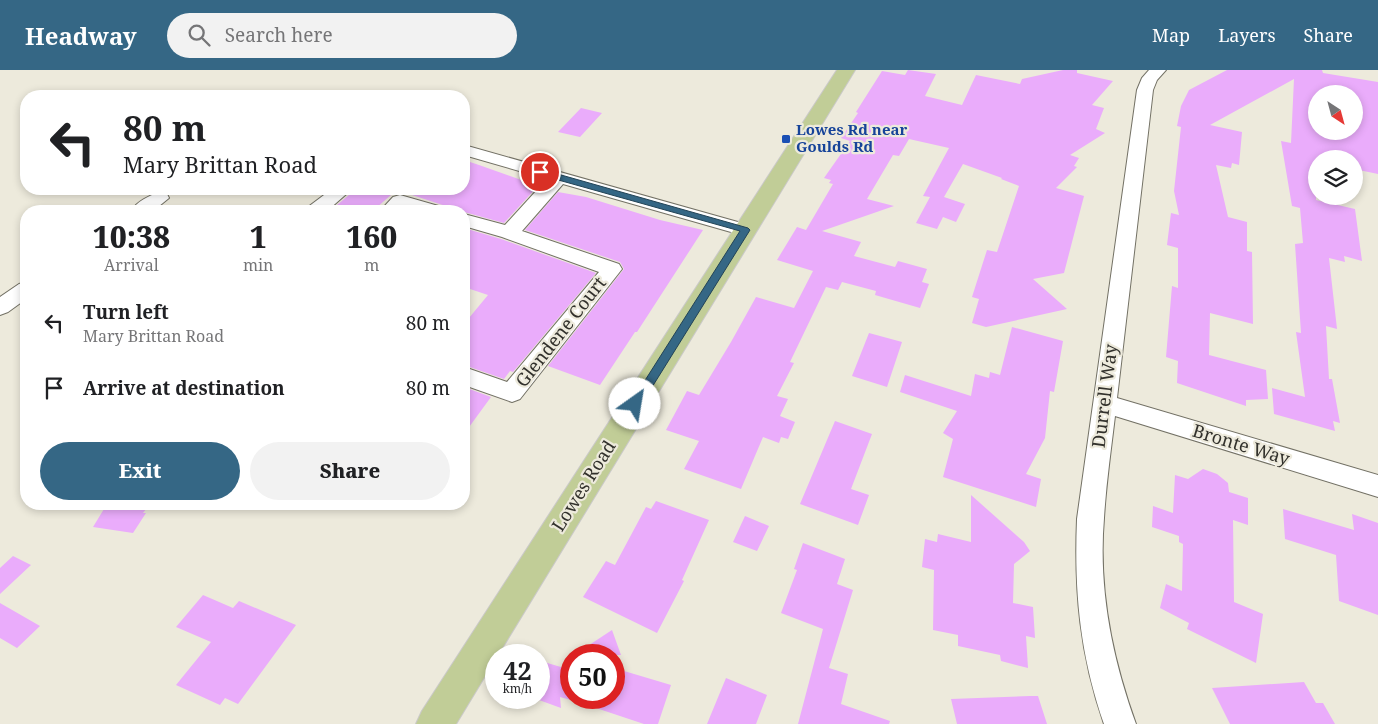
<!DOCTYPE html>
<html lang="en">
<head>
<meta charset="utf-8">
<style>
	body { margin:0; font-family:"Noto Serif",serif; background:#f2f2f2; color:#202124; height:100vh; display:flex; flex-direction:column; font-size:19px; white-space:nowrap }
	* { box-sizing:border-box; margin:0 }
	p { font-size:16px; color:#757577 }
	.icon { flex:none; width:28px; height:28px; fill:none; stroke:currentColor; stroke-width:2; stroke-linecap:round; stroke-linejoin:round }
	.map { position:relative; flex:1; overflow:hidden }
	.drawer { position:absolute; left:20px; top:135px; width:450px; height:305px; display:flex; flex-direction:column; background:#fff; border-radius:20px; box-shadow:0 2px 8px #0003 }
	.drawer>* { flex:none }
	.guide { position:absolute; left:20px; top:20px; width:450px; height:105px; border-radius:20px; box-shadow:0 2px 8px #0003; background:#fff; color:#202124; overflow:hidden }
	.needle { width:32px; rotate:144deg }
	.fabs { position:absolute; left:1308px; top:15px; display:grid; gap:10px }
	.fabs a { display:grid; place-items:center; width:55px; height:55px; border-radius:50%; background:#fff; box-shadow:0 2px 8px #0003; font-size:25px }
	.speed { position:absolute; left:485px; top:574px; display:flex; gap:10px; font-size:25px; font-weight:700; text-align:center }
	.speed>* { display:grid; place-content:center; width:65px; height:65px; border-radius:50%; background:#fff; box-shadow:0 2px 8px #0003; line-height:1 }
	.speed small { font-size:12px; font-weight:400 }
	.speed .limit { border:8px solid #d22; background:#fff; color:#111 }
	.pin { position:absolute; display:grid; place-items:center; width:42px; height:42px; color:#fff; margin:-21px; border:2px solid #fff; border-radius:50%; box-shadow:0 1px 5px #0007 }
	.me { position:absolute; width:55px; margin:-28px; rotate:32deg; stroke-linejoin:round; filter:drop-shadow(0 0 4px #0008) }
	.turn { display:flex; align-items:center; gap:18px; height:105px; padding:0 20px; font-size:22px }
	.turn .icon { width:65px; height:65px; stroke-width:2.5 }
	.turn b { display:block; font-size:35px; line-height:42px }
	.eta { display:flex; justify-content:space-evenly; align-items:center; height:85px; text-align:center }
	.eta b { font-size:30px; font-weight:800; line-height:35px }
	.primary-button { display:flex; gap:10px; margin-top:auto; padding:10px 20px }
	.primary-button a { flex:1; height:58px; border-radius:30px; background:#356785; color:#fff; font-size:20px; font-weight:800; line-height:58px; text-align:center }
	.primary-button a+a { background:#f2f2f2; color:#202124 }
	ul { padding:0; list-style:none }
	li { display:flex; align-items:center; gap:15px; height:65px; padding:0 20px }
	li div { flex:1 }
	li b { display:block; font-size:19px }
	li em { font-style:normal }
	header { display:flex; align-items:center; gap:30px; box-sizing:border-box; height:70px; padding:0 25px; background:#356785; color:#fff }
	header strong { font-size:24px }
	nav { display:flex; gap:28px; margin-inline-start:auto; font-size:18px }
	.search { width:350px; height:45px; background:#f2f2f2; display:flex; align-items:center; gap:12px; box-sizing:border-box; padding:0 18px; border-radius:28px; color:#757577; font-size:19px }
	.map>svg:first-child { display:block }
	.building { fill:#eaacfb; fill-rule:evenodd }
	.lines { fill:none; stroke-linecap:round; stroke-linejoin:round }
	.minor-casing { stroke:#737165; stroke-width:2 }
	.major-casing { stroke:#cac9c8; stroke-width:2 }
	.minor { fill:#fff; fill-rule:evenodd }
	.major { fill:#c1cd97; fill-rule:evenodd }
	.route { fill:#356785; stroke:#224356 }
	.transit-dot { fill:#1a4fb4; stroke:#edeadc; stroke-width:2 }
	.labels { text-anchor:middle; stroke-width:4.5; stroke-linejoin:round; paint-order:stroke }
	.far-transit-label { font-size:15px; font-weight:bold; fill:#164399; stroke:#edeadc; text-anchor:start }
	.street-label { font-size:18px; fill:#32312c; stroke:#edeadc }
</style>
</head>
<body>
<header>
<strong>Headway</strong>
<div class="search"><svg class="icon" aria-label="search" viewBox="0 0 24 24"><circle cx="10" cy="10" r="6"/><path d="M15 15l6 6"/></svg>Search here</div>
<nav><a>Map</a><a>Layers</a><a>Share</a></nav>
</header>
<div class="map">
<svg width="1378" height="654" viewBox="0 0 1378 654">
	<rect width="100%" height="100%" fill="#edeadc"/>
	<path class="building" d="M 908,0 L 936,4 L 925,26 L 962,35 L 976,5 L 1020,14 L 1022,9 L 1063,0 L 1077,0 L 1077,3 L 1113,11 L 1092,35 L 1104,38 L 1096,59 L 1105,63 L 1070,85 L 1079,88 L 1074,96 L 1077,97 L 1056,118 L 1084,126 L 1064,203 L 1033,209 L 1067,239 L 986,257 L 972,253 L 979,229 L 972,227 L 987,180 L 997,182 L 1019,116 L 1001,109 L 1002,108 L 963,94 L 944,127 L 965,134 L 956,152 L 943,147 L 937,159 L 916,153 L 930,127 L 923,126 L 949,78 L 909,69 L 899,86 L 893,85 L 867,129 L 894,136 L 822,161 L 861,172 L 854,186 L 895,197 L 898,191 L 927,199 L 922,212 L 929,214 L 920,238 L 875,225 L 876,221 L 842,212 L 838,220 L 826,217 L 790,292 L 794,293 L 777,326 L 788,329 L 780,346 L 795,352 L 788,369 L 781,367 L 779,373 L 763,367 L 741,419 L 684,399 L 699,371 L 666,360 L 687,321 L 699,325 L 731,272 L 756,227 L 794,238 L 813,201 L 777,190 L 797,157 L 806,160 L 833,114 L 829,113 L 831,110 L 824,108 L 850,71 L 841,68 L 858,43 L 856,42 L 882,1 L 905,5 Z
		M 1227,0 L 1322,0 L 1323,3 L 1378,12 L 1378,104 L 1354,99 L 1354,89 L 1316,89 L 1316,130 L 1355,139 L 1362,191 L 1344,186 L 1345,192 L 1329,188 L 1337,259 L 1326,256 L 1329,309 L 1332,309 L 1340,353 L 1333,351 L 1335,361 L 1274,344 L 1272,318 L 1305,327 L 1296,262 L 1301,263 L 1295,174 L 1303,173 L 1300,138 L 1292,136 L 1281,71 L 1291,73 L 1294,9 L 1210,55 L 1242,62 L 1239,95 L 1232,93 L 1231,98 L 1216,95 L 1228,147 L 1247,152 L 1247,181 L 1252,182 L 1253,254 L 1210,243 L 1209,285 L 1266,300 L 1268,329 L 1246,330 L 1246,336 L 1177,313 L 1178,291 L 1166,287 L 1172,216 L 1178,218 L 1178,178 L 1167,175 L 1171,143 L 1179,145 L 1174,121 L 1181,57 L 1177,56 L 1181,36 L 1189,20 ZM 1316,24 L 1354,24 L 1354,61 L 1316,61 Z
		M 581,38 L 602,43 L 580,67 L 558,62 Z
		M 464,90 L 479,95 L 538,116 L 504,153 L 464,142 L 406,123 L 407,119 L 464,119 Z
		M 356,119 L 398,119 L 376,138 L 365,141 L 330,141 Z
		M 558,122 L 586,127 L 660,150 L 703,160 L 637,262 L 635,262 L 600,315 L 548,296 L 624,199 L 620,192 L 525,160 Z
		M 464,158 L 501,169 L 596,203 L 513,302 L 510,301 L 504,309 L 464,295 L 464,254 L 488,225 L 464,217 Z
		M 1012,257 L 1063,271 L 1054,322 L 1050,321 L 1045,368 L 1026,404 L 1041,409 L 1036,437 L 943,407 L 953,369 L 943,363 L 957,341 L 900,322 L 905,305 L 971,326 L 975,304 L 989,308 L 990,302 L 1000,305 Z
		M 869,263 L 902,272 L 887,317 L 852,306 Z
		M 464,317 L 491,327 L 464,364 Z
		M 835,351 L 872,364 L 851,419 L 869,425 L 858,455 L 800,434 Z
		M 1203,399 L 1217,404 L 1228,413 L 1229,422 L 1248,428 L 1248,455 L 1233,450 L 1234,532 L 1263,544 L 1256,593 L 1187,559 L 1189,553 L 1160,538 L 1166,514 L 1182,521 L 1183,474 L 1179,472 L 1179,466 L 1152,457 L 1153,436 L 1173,443 L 1175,405 L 1188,409 Z
		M 971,425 L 1024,472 L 1030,481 L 1014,494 L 1013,533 L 1033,537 L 1035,568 L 1026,566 L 1028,598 L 1001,591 L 1000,585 L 958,576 L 958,565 L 933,560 L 934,500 L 922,497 L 925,469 L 937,472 L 938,464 L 971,472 Z
		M 656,431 L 709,450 L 682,510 L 684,511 L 657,563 L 583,527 L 606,491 L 615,495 L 646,437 L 651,439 Z
		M 107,434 L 150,434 L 143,443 L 146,443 L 133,463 L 93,457 Z
		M 1283,439 L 1354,460 L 1352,444 L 1378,453 L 1378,545 L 1339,531 L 1336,485 L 1285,469 Z
		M 745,446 L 769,456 L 757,481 L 733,472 Z
		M 803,473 L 845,489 L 837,514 L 853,520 L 829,598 L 848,604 L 841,634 L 890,651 L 889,654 L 798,654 L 823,559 L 781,543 L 797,500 L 794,499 Z
		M 13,486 L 31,495 L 0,524 L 0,498 Z
		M 203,525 L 233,538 L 239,531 L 296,555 L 238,634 L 225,628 L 220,635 L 176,615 L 211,572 L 176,557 Z
		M 0,533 L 40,556 L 17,578 L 0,568 Z
		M 612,560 L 621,585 L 574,585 Z
		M 544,592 L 571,600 L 571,630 L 560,627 L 561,638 L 539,630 L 539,604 Z
		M 614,598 L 671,615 L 658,654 L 644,654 L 575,631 L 575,628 L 614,628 Z
		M 726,608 L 767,625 L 756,654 L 707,654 Z
		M 1304,612 L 1316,633 L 1323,633 L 1335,654 L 1230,654 L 1212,618 Z
		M 1030,626 L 1038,626 L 1047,654 L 957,654 L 951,629 Z"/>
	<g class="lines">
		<g class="minor-casing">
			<path id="minor" d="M 1149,0 L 1166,0 L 1157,10 L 1153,20 L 1117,328 L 1378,405 L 1378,427 L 1115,346 C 1111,380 1106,414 1104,448 C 1098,518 1112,588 1136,654 L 1104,654 C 1080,585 1074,522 1077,449 L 1137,20 L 1142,8 Z
				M 464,75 L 752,156 L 755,160 L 752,164 L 745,166 L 563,114 L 522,161 L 619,194 L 622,199 L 520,329 L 512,332 L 464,315 L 464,297 L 507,312 L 599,202 L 502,167 L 464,156 L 464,144 L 505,155 L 547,109 L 464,85 Z
				M 332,119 L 352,119 L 327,141 L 306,141 L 308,137 Z
				M 160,122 L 167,124 L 169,128 L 153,141 L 131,141 C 136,132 150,125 160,122 Z
				M 400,125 L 442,137 L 444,141 L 415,141 L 403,138 L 400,141 L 380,141 L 393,127 Z
				M 26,212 L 26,229 L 8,242 L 0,245 L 0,227 L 19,214 Z"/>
		</g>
		<g class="major-casing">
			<path id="major" d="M 837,0 L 855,0 L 498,585 L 496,585 L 496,588 L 456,654 L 416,654 L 422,641 Z"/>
		</g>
		<use href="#minor" class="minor"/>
		<use href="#major" class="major"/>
	</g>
	<path class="route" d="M 540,99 L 748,158 L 750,160 L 639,338 L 635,339 L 630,334 L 740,161 L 537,104 L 537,100 Z"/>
	<rect class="transit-dot" x="781" y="64" width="10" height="10" rx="2.5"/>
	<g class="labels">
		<g class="far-transit-label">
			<text x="796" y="65">Lowes Rd near<tspan x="796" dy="17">Goulds Rd</tspan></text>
		</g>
		<g class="street-label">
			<text transform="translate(561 262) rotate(-52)" y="6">Glendene Court</text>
			<text transform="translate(1105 326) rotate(-83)" y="6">Durrell Way</text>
			<text transform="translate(1241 375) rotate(17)" y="6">Bronte Way</text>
			<text transform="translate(584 416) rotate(-58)" y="6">Lowes Road</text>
		</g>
	</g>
</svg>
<div class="fabs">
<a><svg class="needle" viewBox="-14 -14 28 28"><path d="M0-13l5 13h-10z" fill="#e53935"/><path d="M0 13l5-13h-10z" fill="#757577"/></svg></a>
<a><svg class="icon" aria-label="layers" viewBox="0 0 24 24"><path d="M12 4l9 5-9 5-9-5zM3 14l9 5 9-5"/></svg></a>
</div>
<div class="speed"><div>42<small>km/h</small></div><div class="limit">50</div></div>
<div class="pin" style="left:540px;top:102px;background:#d93025"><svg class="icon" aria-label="arrive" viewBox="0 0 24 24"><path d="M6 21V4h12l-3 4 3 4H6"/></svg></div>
<svg class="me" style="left:635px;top:334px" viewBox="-20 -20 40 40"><circle r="19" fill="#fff"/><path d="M0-13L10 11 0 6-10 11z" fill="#356785"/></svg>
<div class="guide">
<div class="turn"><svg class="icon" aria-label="left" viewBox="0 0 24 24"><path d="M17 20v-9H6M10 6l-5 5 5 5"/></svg><div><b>80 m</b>Mary Brittan Road</div></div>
</div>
<section class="drawer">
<div class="eta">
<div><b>10:38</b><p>Arrival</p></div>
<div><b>1</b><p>min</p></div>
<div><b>160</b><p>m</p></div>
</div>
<ul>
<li><svg class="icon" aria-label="left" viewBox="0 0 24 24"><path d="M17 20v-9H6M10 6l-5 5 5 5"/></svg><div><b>Turn left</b><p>Mary Brittan Road</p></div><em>80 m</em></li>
<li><svg class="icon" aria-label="arrive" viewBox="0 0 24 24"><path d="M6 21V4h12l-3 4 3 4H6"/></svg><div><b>Arrive at destination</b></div><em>80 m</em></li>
</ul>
<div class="primary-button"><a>Exit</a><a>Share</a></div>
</section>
</div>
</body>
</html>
